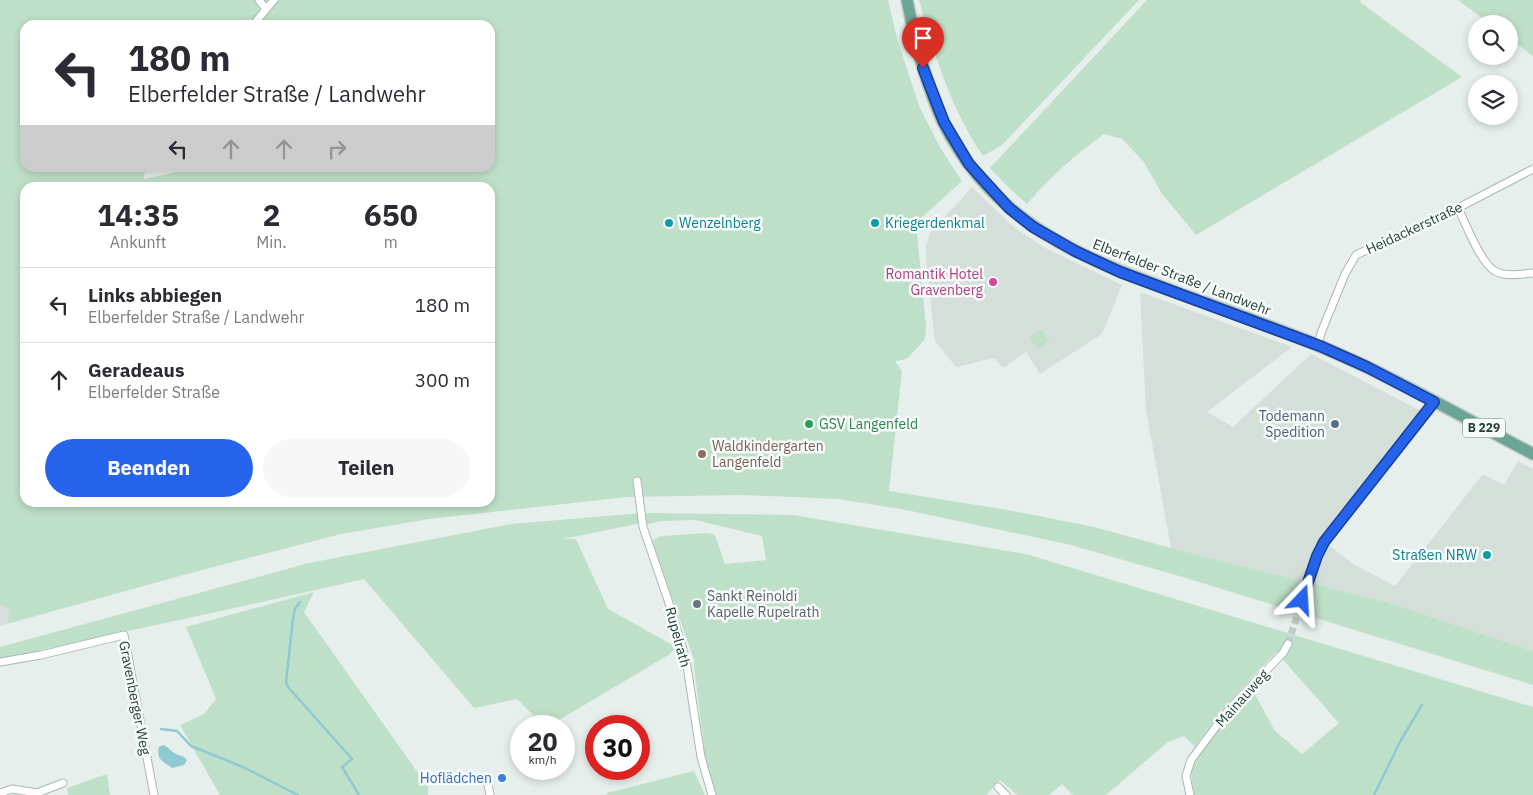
<!DOCTYPE html>
<html lang="de">
<head>
<meta charset="utf-8">
<style>
	body { margin:0; font-family:"IBM Plex Sans",sans-serif; background:#f7f7f7; color:#2b2b33; height:100vh; display:flex; flex-direction:column; font-size:19px; white-space:nowrap }
	* { box-sizing:border-box; margin:0 }
	p { font-size:16px; color:#7c7c81 }
	.icon { flex:none; width:28px; height:28px; fill:none; stroke:currentColor; stroke-width:2; stroke-linecap:round; stroke-linejoin:round }
	.map { position:relative; flex:1; overflow:hidden }
	.panel { position:absolute; left:20px; top:182px; width:475px; height:325px; display:flex; flex-direction:column; background:#fff; border-radius:15px; box-shadow:0 2px 8px #0003 }
	.panel>* { flex:none }
	.banner { position:absolute; left:20px; top:20px; width:475px; height:152px; border-radius:15px; box-shadow:0 2px 8px #0003; background:#fff; color:#2b2b33; overflow:hidden }
	.fabs { position:absolute; left:1468px; top:15px; display:grid; gap:10px }
	.fabs a { display:grid; place-items:center; width:50px; height:50px; border-radius:50%; background:#fff; box-shadow:0 2px 8px #0003; font-size:25px }
	.speed { position:absolute; left:510px; top:715px; display:flex; gap:10px; font-size:25px; font-weight:700; text-align:center }
	.speed>* { display:grid; place-content:center; width:65px; height:65px; border-radius:50%; background:#fff; box-shadow:0 2px 8px #0003; line-height:1 }
	.speed small { font-size:12px; font-weight:400 }
	.speed .limit { border:8px solid #d22; background:#fff; color:#111 }
	.pin { position:absolute; display:grid; place-items:center; width:42px; height:42px; color:#fff; margin:-51px -21px; border-radius:50% 50% 50% 0; rotate:-45deg; box-shadow:0 0 5px #0007 }
	.pin .icon { rotate:45deg }
	.me { position:absolute; width:55px; margin:-28px; rotate:20deg; stroke-linejoin:round; filter:drop-shadow(0 0 4px #0008) }
	.turn { display:flex; align-items:center; gap:18px; height:105px; padding:0 25px; font-size:22px }
	.turn .icon { width:65px; height:65px; stroke-width:2.5 }
	.turn b { display:block; font-size:35px; line-height:42px }
	.lanes { display:flex; align-items:center; height:48px; padding:0 25px; background:#0003; justify-content:center; gap:25px; direction:ltr }
	.lanes .off { opacity:.35 }
	.eta { display:flex; justify-content:space-evenly; align-items:center; height:85px; text-align:center }
	.eta b { font-size:30px; font-weight:700; line-height:35px }
	.button { display:flex; gap:10px; margin-top:auto; padding:10px 25px }
	.button a { flex:1; height:58px; border-radius:30px; background:#2563eb; color:#fff; font-size:20px; font-weight:700; line-height:58px; text-align:center }
	.button a+a { background:#f7f7f7; color:#2b2b33 }
	ul { padding:0; list-style:none }
	li { display:flex; align-items:center; gap:15px; height:75px; padding:0 25px; border-top:1px solid #e1e1e2 }
	li div { flex:1 }
	li b { display:block; font-size:19px }
	li em { font-style:normal }
	.map>svg:first-child { display:block }
	.built { fill:#d4dfda }
	.green { fill:#bfe0c8; fill-rule:evenodd }
	.water { fill:#8ec9d4 }
	.lines { fill:none; stroke-linecap:round; stroke-linejoin:round }
	.stream { stroke:#8ec9d4; stroke-width:2.5 }
	.minor-tunnel { stroke:#bfccc8; stroke-width:7; stroke-dasharray:7 3.5; stroke-linecap:butt }
	.minor-casing { stroke:#a8b8b2; stroke-width:9 }
	.primary-casing { stroke:#c2cac8; stroke-width:14 }
	.minor { stroke:#fff; stroke-width:7 }
	.primary { stroke:#6aa596; stroke-width:11 }
	.route-casing { stroke:#184099; stroke-width:12 }
	.route { stroke:#2563eb; stroke-width:9 }
	.culture-dot { fill:#0f9aa8; stroke:#f7fbf9; stroke-width:2 }
	.hotel-dot { fill:#d1479c; stroke:#f7fbf9; stroke-width:2 }
	.leisure-dot { fill:#2e9e5b; stroke:#f7fbf9; stroke-width:2 }
	.service-dot { fill:#5c6f8a; stroke:#f7fbf9; stroke-width:2 }
	.education-dot { fill:#8d6e63; stroke:#f7fbf9; stroke-width:2 }
	.worship-dot { fill:#6b7280; stroke:#f7fbf9; stroke-width:2 }
	.shop-dot { fill:#3f7fe0; stroke:#f7fbf9; stroke-width:2 }
	.labels { text-anchor:middle; stroke-width:5; stroke-linejoin:round; paint-order:stroke }
	.shield { fill:#f7fbf9; stroke:#637a73; stroke-width:1 }
	.shield-label { font-size:12px; font-weight:bold; fill:#24423a }
	.culture-label { font-size:14px; fill:#0d838f; stroke:#f7fbf9; text-anchor:start }
	.street-label { font-size:14px; fill:#24423a; stroke:#f7fbf9 }
	.hotel-label { font-size:14px; fill:#b23c85; stroke:#f7fbf9; text-anchor:end }
	.service-label { font-size:14px; fill:#4e5e75; stroke:#f7fbf9; text-anchor:end }
	.leisure-label { font-size:14px; fill:#27864d; stroke:#f7fbf9; text-anchor:start }
	.education-label { font-size:14px; fill:#785e54; stroke:#f7fbf9; text-anchor:start }
	.worship-label { font-size:14px; fill:#5b616d; stroke:#f7fbf9; text-anchor:start }
	.shop-label { font-size:14px; fill:#366cbe; stroke:#f7fbf9; text-anchor:end }
</style>
</head>
<body>
<div class="map">
<svg width="1533" height="795" viewBox="0 0 1533 795">
	<rect width="100%" height="100%" fill="#e6efeb"/>
	<path class="built" d="M 972,187 L 1016,229 L 1047,249 L 1122,285 L 1102,334 L 1040,374 L 1026,352 L 1003,368 L 994,358 L 956,367 L 935,341 L 927,271 L 926,246 L 930,233 Z
		M 1140,292 L 1292,347 L 1207,412 L 1233,427 L 1311,354 L 1421,411 L 1321,541 L 1329,545 L 1353,564 L 1395,586 L 1483,474 L 1504,485 L 1518,461 L 1533,469 L 1533,651 L 1383,601 L 1171,548 L 1146,410 Z
		M 0,604 L 10,610 L 7,624 L 0,626 Z"/>
	<path class="green" d="M 0,0 L 888,0 L 897,38 L 919,106 L 941,149 L 962,181 L 916,223 L 926,327 L 925,339 L 907,359 L 895,361 L 902,371 L 889,491 L 1008,510 L 1094,527 L 1171,548 L 1383,601 L 1533,651 L 1533,685 L 1186,578 L 1071,545 L 906,510 L 838,499 L 741,495 L 627,497 L 429,519 L 341,534 L 183,575 L 7,624 L 10,610 L 0,604 ZM 25,25 L 490,25 L 490,168 L 195,168 L 144,179 L 145,168 L 25,168 ZM 25,188 L 490,188 L 490,502 L 25,502 Z
		M 919,0 L 1139,0 L 1002,145 L 983,156 C 951,109 934,54 919,0 Z
		M 1147,0 L 1361,0 L 1360,2 L 1462,77 L 1196,235 L 1162,194 L 1144,162 L 1122,139 L 1104,134 C 1076,154 1049,178 1027,204 L 1009,188 L 990,168 Z
		M 1458,0 L 1533,0 L 1533,56 L 1509,38 L 1509,24 L 1490,24 Z
		M 1042,329 L 1049,342 L 1037,349 L 1030,337 Z
		M 642,513 L 793,515 L 1026,554 L 1533,707 L 1533,795 L 1194,795 L 1191,771 L 1204,748 L 1253,691 L 1275,731 L 1302,754 L 1339,723 L 1276,652 L 1221,711 L 1195,747 L 1184,736 L 1168,742 L 1106,795 L 1073,795 L 1062,784 L 1049,795 L 1017,795 L 1000,780 L 986,795 L 715,795 L 705,754 L 694,667 L 694,660 L 652,541 L 661,536 L 708,533 L 715,535 L 725,564 L 766,560 L 762,536 L 695,520 L 661,521 L 645,525 L 641,523 L 563,539 L 576,539 L 608,609 L 676,647 L 670,654 L 549,726 L 544,726 L 517,699 L 474,708 L 364,579 C 243,607 121,632 0,659 L 0,647 L 309,563 L 511,524 Z
		M 314,592 L 304,612 L 428,787 L 428,795 L 220,795 L 180,725 L 204,714 L 216,699 L 186,627 Z
		M 694,771 L 705,795 L 606,795 L 607,793 Z
		M 107,774 L 110,795 L 68,795 L 67,788 Z"/>
	<path class="water" d="M 163,745 C 169,747 171,752 176,754 C 181,756 184,756 187,760 L 184,765 L 172,768 C 163,761 156,760 159,747 Z"/>
	<g class="lines">
		<path class="stream" d="M 298,506 L 299,502
			M 300,602 L 295,609 L 293,618 L 286,682 L 288,687 L 352,759 L 342,767 L 359,795
			M 161,729 L 177,731 L 191,746 L 243,767 L 298,795
			M 1374,795 L 1401,740 L 1422,705"/>
		<path class="minor-tunnel" d="M 1288,644 L 1302,600"/>
		<g class="minor-casing">
			<path id="minor" d="M 259,0 L 266,9
				M 253,25 L 274,0
				M 1458,208 C 1465,222 1481,264 1495,271 C 1505,277 1521,274 1533,273
				M 1318,345 L 1321,333 L 1345,274 L 1356,255 L 1458,208 L 1533,169
				M 637,481 L 643,527 L 668,600 L 686,660 L 701,757 L 712,795
				M 1302,600 L 1317,556 L 1324,542 L 1434,402
				M 0,662 L 41,655 L 124,635 L 154,795
				M 487,779 L 490,795
				M 998,787 L 1006,795
				M 0,793 L 12,789 L 37,793 L 63,783
				M 1190,795 L 1186,776 L 1191,760 L 1230,708 L 1283,653 L 1288,644"/>
		</g>
		<g class="primary-casing">
			<path id="primary" d="M 907,0 C 915,41 925,83 943,122 C 993,223 1079,257 1178,293 C 1225,310 1271,326 1317,345 C 1391,375 1462,417 1533,454"/>
		</g>
		<use href="#minor" class="minor"/>
		<use href="#primary" class="primary"/>
	</g>
	<g class="lines">
		<g class="route-casing">
			<path id="route" d="M 923,68 L 944,122 L 969,164 L 1009,208 L 1033,227 L 1075,251 L 1120,272 L 1320,346 L 1367,367 L 1434,402 L 1324,542 L 1317,556 L 1302,600"/>
		</g>
		<use href="#route" class="route"/>
	</g>
	<g class="culture-dot">
		<circle cx="669" cy="223" r="5"/>
		<circle cx="875" cy="223" r="5"/>
		<circle cx="1487" cy="555" r="5"/>
	</g>
	<circle class="hotel-dot" cx="993" cy="282" r="5"/>
	<circle class="leisure-dot" cx="809" cy="424" r="5"/>
	<circle class="service-dot" cx="1335" cy="424" r="5"/>
	<circle class="education-dot" cx="702" cy="454" r="5"/>
	<circle class="worship-dot" cx="697" cy="604" r="5"/>
	<circle class="shop-dot" cx="502" cy="778" r="5"/>
	<g class="labels">
		<rect class="shield" x="1463" y="418.5" width="42" height="19" rx="4"/>
		<g class="shield-label">
			<text x="1484" y="432">B 229</text>
		</g>
		<g class="culture-label">
			<text x="679" y="228">Wenzelnberg</text>
			<text x="885" y="228">Kriegerdenkmal</text>
			<text x="1477" y="560" text-anchor="end">Straßen NRW</text>
		</g>
		<g class="street-label">
			<text transform="translate(1414 228) rotate(-25)" y="5">Heidackerstraße</text>
			<text transform="translate(1182 277) rotate(21)" y="5">Elberfelder Straße / Landwehr</text>
			<text transform="translate(678 637) rotate(75)" y="5">Rupelrath</text>
			<text transform="translate(135 698) rotate(79)" y="5">Gravenberger Weg</text>
			<text transform="translate(1242 698) rotate(-48)" y="5">Mainauweg</text>
		</g>
		<g class="hotel-label">
			<text x="983" y="279">Romantik Hotel<tspan x="983" dy="16">Gravenberg</tspan></text>
		</g>
		<g class="service-label">
			<text x="1325" y="421">Todemann<tspan x="1325" dy="16">Spedition</tspan></text>
		</g>
		<g class="leisure-label">
			<text x="819" y="429">GSV Langenfeld</text>
		</g>
		<g class="education-label">
			<text x="712" y="451">Waldkindergarten<tspan x="712" dy="16">Langenfeld</tspan></text>
		</g>
		<g class="worship-label">
			<text x="707" y="601">Sankt Reinoldi<tspan x="707" dy="16">Kapelle Rupelrath</tspan></text>
		</g>
		<g class="shop-label">
			<text x="492" y="783">Hoflädchen</text>
		</g>
	</g>
</svg>
<div class="fabs">
<a><svg class="icon" aria-label="search" viewBox="0 0 24 24"><circle cx="10" cy="10" r="6"/><path d="M15 15l6 6"/></svg></a>
<a><svg class="icon" aria-label="layers" viewBox="0 0 24 24"><path d="M12 4l9 5-9 5-9-5zM3 14l9 5 9-5"/></svg></a>
</div>
<div class="speed"><div>20<small>km/h</small></div><div class="limit">30</div></div>
<div class="pin" style="left:923px;top:68px;background:#d93025"><svg class="icon" aria-label="arrive" viewBox="0 0 24 24"><path d="M6 21V4h12l-3 4 3 4H6"/></svg></div>
<svg class="me" style="left:1302px;top:600px" viewBox="-20 -20 40 40"><path d="M0-17L14 15 0 8-14 15z" fill="#2563eb" stroke="#fff" stroke-width="4"/></svg>
<div class="banner">
<div class="turn"><svg class="icon" aria-label="left" viewBox="0 0 24 24"><path d="M17 20v-9H6M10 6l-5 5 5 5"/></svg><div><b>180 m</b>Elberfelder Straße / Landwehr</div></div>
<div class="lanes"><svg class="icon" aria-label="left" viewBox="0 0 24 24"><path d="M17 20v-9H6M10 6l-5 5 5 5"/></svg><svg class="icon off" aria-label="ahead" viewBox="0 0 24 24"><path d="M12 20V5M6 11l6-6 6 6"/></svg><svg class="icon off" aria-label="ahead" viewBox="0 0 24 24"><path d="M12 20V5M6 11l6-6 6 6"/></svg><svg class="icon off" aria-label="right" viewBox="0 0 24 24"><path d="M7 20v-9h11M14 6l5 5-5 5"/></svg></div>
</div>
<section class="panel">
<div class="eta">
<div><b>14:35</b><p>Ankunft</p></div>
<div><b>2</b><p>Min.</p></div>
<div><b>650</b><p>m</p></div>
</div>
<ul>
<li><svg class="icon" aria-label="left" viewBox="0 0 24 24"><path d="M17 20v-9H6M10 6l-5 5 5 5"/></svg><div><b>Links abbiegen</b><p>Elberfelder Straße / Landwehr</p></div><em>180 m</em></li>
<li><svg class="icon" aria-label="ahead" viewBox="0 0 24 24"><path d="M12 20V5M6 11l6-6 6 6"/></svg><div><b>Geradeaus</b><p>Elberfelder Straße</p></div><em>300 m</em></li>
</ul>
<div class="button"><a>Beenden</a><a>Teilen</a></div>
</section>
</div>
</body>
</html>
